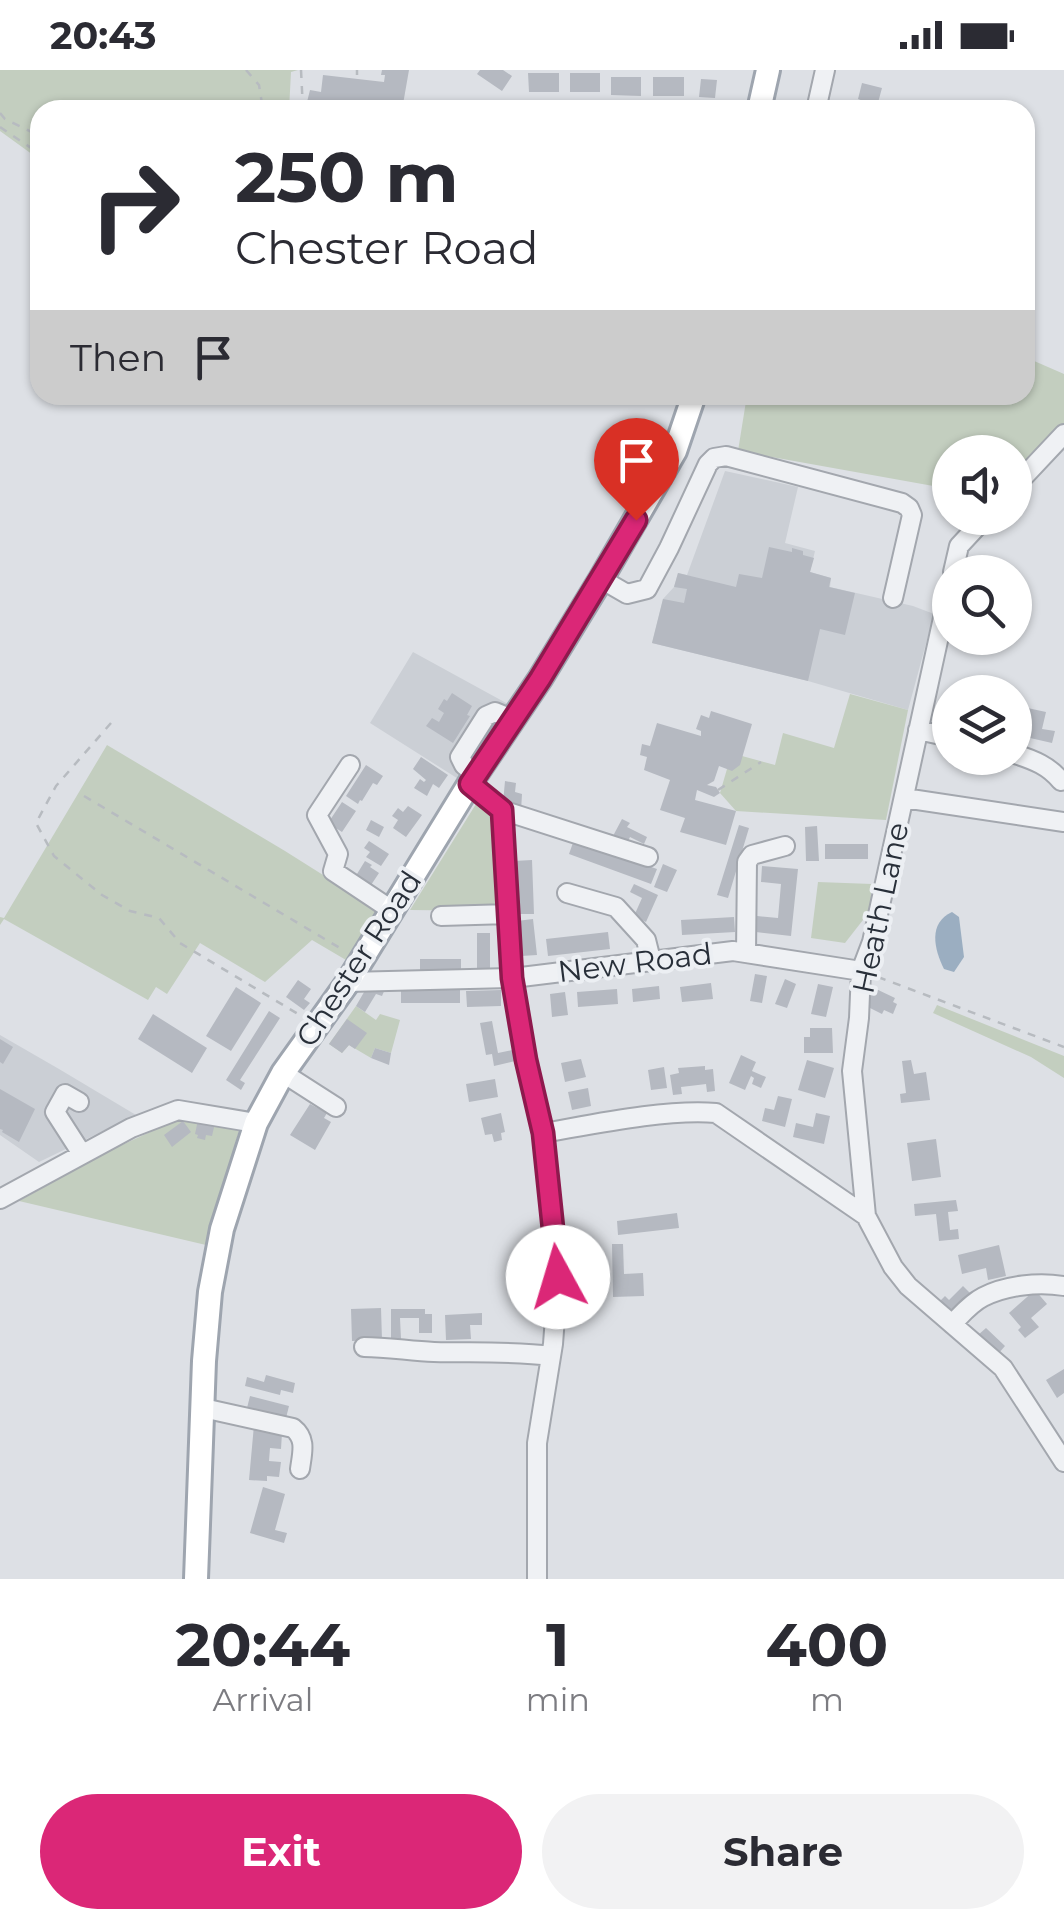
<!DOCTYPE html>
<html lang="en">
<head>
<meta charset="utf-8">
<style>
	body { margin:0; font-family:Montserrat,sans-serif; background:#f2f2f3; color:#2b2b33; height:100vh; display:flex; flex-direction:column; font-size:38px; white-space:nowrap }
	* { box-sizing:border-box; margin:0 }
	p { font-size:32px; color:#7c7c81 }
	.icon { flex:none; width:55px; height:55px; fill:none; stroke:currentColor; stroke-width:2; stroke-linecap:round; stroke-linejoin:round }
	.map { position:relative; height:1509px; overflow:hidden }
	.details { display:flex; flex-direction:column; background:#fff; flex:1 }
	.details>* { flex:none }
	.guide { position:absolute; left:30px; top:30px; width:1005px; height:305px; border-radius:30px; box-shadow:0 2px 8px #0004; background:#fff; color:#2b2b33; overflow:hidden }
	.fabs { position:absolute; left:932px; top:365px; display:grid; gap:20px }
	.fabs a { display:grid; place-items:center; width:100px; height:100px; border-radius:50%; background:#fff; box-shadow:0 2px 8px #0004; font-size:50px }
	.pin { position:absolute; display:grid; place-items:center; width:85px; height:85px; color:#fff; margin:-102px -42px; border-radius:50% 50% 50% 0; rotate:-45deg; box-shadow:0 0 10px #0007 }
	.pin .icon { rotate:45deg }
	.me { position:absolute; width:110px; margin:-55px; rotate:354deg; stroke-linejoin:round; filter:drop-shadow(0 0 8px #0008) }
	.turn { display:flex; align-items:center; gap:35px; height:210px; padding:0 40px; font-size:45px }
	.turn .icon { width:130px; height:130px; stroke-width:2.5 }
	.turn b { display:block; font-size:70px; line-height:85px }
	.then { display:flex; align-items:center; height:95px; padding:0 40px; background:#0003; gap:20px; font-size:38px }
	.eta { display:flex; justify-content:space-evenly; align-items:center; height:170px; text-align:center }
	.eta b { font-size:60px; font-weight:700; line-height:70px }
	.cta { display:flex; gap:20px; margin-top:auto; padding:20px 40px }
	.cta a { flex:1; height:115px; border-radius:60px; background:#db2777; color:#fff; font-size:40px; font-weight:700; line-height:115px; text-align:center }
	.cta a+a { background:#f2f2f3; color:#2b2b33 }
	.status { display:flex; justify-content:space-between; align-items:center; height:70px; padding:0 50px; background:#fff; direction:ltr }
	.status svg { height:28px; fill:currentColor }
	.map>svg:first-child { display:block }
	.built { fill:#cbcfd5 }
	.green { fill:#c3cebf }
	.water { fill:#9baec1 }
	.building { fill:#b5b9c1 }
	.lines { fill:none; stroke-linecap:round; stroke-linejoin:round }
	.minor-casing { stroke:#a3a7ae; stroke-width:22 }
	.major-casing { stroke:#9ea5af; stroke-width:28 }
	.path { stroke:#b7bbc0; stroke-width:2.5; stroke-dasharray:8 8; stroke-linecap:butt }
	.minor { stroke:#eff1f4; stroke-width:18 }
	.major { stroke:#fff; stroke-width:22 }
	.route-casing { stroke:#8e194d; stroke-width:25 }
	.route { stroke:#db2777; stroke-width:18 }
	.labels { text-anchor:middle; stroke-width:8; stroke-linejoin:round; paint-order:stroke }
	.street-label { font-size:30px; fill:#282f39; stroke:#eceff3 }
</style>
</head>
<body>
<div class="status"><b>20:43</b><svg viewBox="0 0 49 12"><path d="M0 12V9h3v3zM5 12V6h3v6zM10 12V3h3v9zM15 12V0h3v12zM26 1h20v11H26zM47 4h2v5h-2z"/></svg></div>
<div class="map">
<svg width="1064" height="1509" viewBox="0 0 1064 1509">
	<rect width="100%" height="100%" fill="#dde0e5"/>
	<path class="built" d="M 725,401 L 798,417 L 785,473 L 815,481 L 810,502 L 831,508 L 830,517 L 913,536 L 934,544 L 908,640 L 808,611 L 652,573 L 663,529 L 674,517 L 678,503 L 687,505 Z
		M 413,582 L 508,634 L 460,710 L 370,653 Z
		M 0,965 L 59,999 L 136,1045 L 39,1092 L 0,1065 Z"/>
	<path class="green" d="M 0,0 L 298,0 L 291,2 L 289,40 L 40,40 L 40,90 L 0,61 Z
		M 1025,287 L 1064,304 L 1064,353 L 1015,406 L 1015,382 L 950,382 L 950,419 L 738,381 L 747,325 L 1025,325 Z
		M 850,624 L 908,640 L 886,750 L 736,741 L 720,723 L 727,699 L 742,686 L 775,695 L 783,663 L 834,678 Z
		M 107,675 L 285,781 L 377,839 L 346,890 L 312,870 L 265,912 L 200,873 L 167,924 L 156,917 L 148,930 L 4,849 L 0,855 L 0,847 L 4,848 Z
		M 476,734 L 497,743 L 502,841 L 410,840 Z
		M 818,812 L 872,814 L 870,841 L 845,873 L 811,868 Z
		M 937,935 L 1064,986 L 1064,1008 L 1031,987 L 933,943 Z
		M 356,936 L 376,950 L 380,944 L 400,950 L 391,983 L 375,978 L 371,988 L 349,975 L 342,983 L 329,974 Z
		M 185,1046 L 240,1057 L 206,1175 L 19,1131 L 111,1080 Z"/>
	<path class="water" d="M 952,842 L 959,847 L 964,887 L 954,902 L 944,899 C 934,879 928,853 952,842 Z"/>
	<path class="building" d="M 382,0 L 409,0 L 402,40 L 330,40 L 317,37 L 318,33 L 307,32 L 310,20 L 321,22 L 323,5 L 384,12 L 385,5 L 381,5 Z
		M 480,0 L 503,0 L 512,6 L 502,21 L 477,4 Z
		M 528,3 L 559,3 L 559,22 L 529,22 Z
		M 570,3 L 600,3 L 600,22 L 570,22 Z
		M 611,7 L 641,7 L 641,26 L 611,25 Z
		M 653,7 L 684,7 L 684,26 L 653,26 Z
		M 701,9 L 717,10 L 715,28 L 699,27 Z
		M 862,13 L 882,18 L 876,40 L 862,37 L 863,31 L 858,29 Z
		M 769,477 L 792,482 L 792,478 L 803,481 L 803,485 L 814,488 L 810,502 L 831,508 L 829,517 L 855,523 L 845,565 L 820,559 L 808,611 L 652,573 L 663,529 L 684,533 L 687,519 L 674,517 L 678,503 L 736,517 L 739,504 L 762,508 Z
		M 452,623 L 472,636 L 467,645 L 470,646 L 453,673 L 426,656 L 432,648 L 439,652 L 444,643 L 438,639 L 444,629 L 447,631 Z
		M 1023,637 L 1046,642 L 1042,659 L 1055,661 L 1052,673 L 1017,665 Z
		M 711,641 L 752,654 L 740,695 L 732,701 L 719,696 L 714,711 L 707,715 L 716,717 L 720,723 L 714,727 L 697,720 L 695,730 L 736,741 L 726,775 L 680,762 L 685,748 L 660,740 L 670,710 L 644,700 L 647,687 L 640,685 L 642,674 L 650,676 L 657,653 L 701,666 L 701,661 L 696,659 L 701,645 L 709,648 Z
		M 421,687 L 448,705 L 439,718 L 433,714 L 427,726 L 414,718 L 420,709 L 424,712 L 426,710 L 413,699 Z
		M 366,695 L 383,706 L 377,715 L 373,713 L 362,731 L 360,730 L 358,734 L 346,726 Z
		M 505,711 L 516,713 L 515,722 L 522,724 L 521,741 L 503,733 Z
		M 342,732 L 356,741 L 342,762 L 328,753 Z
		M 408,736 L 422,745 L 406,767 L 393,758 L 398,750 L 392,746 L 398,738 L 403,742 Z
		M 622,749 L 630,753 L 627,757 L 647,767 L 644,774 L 630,767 L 627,773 L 613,766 Z
		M 371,750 L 384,757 L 379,767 L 366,760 Z
		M 739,755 L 749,758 L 728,828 L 717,825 Z
		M 817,756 L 819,791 L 806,791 L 805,757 Z
		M 574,770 L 657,799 L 651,814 L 569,784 Z
		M 369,771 L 389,784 L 381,796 L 366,787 L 370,782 L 364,778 Z
		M 825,774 L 868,774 L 868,789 L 825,789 Z
		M 532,790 L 534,844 L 517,844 L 514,791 Z
		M 365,791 L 372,795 L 370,797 L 379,803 L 369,818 L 352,812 Z
		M 663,794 L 677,800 L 667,822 L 654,817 Z
		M 762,796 L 798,799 L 791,866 L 756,862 L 757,846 L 778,848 L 781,814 L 761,812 Z
		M 634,814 L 658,825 L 646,852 L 634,846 L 642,828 L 630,822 Z
		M 734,847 L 735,862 L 682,865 L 681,850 Z
		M 533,849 L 537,885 L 521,886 L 517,851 Z
		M 608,862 L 610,879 L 548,886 L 546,869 Z
		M 477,863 L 490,863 L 490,901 L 477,901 Z
		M 420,889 L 461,889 L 461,903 L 420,903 Z
		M 755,904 L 767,906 L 762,933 L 750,931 Z
		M 785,909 L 796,914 L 787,938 L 775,934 Z
		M 298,910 L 311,919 L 304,929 L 310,933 L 304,940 L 286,927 Z
		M 711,913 L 713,929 L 682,932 L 680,917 Z
		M 818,914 L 833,917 L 826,947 L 811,944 Z
		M 659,916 L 660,929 L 633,932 L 632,919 Z
		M 236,917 L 261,933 L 231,981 L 206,966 Z
		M 367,917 L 385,919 L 382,926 L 376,924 L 365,942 L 356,936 Z
		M 874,918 L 895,928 L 893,932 L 897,934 L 893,944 L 884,940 L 882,944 L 866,936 Z
		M 617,919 L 618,934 L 578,937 L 577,922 Z
		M 401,920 L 460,920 L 460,933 L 401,933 Z
		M 501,920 L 501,936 L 467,937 L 466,921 Z
		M 565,922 L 568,945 L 552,947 L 550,924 Z
		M 269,941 L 280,948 L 240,1010 L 245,1013 L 241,1020 L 226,1010 Z
		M 153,944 L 207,978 L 192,1003 L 138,969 Z
		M 347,949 L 367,963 L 355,979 L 349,975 L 342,983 L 329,974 Z
		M 492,951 L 498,983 L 517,979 L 519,990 L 494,996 L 492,984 L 486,985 L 480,953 Z
		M 810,958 L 832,958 L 833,983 L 804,983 L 804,967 L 810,967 Z
		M 0,969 L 13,977 L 3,994 L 0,992 Z
		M 375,978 L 391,983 L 389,995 L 371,988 Z
		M 741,985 L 756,992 L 752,1001 L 766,1007 L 761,1018 L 752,1014 L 754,1008 L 751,1006 L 745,1020 L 729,1013 Z
		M 581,989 L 586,1007 L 565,1012 L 561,993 Z
		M 807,990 L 834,998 L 825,1028 L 798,1020 Z
		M 911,990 L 914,1004 L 926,1002 L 930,1030 L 901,1033 L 900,1024 L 906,1023 L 902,991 Z
		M 705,996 L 705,1000 L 713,999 L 715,1021 L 707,1022 L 706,1014 L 698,1015 L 681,1017 L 682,1024 L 673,1025 L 670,1005 L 679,1003 L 678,998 Z
		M 664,997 L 667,1018 L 651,1020 L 648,1000 Z
		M 495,1009 L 498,1027 L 469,1032 L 466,1014 Z
		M 588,1018 L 591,1036 L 572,1040 L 568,1022 Z
		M 0,1019 L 35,1039 L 19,1072 L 2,1062 L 3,1060 L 0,1059 Z
		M 778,1026 L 792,1029 L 785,1057 L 762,1051 L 765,1038 L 774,1040 Z
		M 310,1034 L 327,1043 L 324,1048 L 331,1052 L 315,1080 L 290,1065 Z
		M 501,1043 L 505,1062 L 501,1063 L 502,1070 L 494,1072 L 492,1064 L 485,1065 L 481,1048 Z
		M 816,1043 L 830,1046 L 824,1074 L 793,1067 L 796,1053 L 813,1057 Z
		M 198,1050 L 215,1053 L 212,1066 L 206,1065 L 205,1070 L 197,1068 L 198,1065 L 195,1064 Z
		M 183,1051 L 191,1062 L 172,1077 L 164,1065 Z
		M 936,1069 L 941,1107 L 912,1111 L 907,1073 Z
		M 956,1130 L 958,1141 L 948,1142 L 950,1160 L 958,1159 L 959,1169 L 939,1171 L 936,1144 L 915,1146 L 914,1134 Z
		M 677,1143 L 679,1158 L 618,1165 L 617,1151 Z
		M 612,1174 L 623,1174 L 624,1204 L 643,1203 L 644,1226 L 613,1227 Z
		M 999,1175 L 1006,1206 L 988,1210 L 986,1198 L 962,1204 L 958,1185 Z
		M 963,1216 L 971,1224 L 949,1245 L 938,1233 L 945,1226 L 949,1230 Z
		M 1035,1220 L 1047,1234 L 1031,1248 L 1039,1257 L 1025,1268 L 1018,1260 L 1021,1257 L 1009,1243 Z
		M 381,1238 L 382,1270 L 352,1271 L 351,1239 Z
		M 391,1239 L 425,1239 L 425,1244 L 432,1244 L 432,1263 L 419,1263 L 419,1248 L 400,1248 L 401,1269 L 391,1269 Z
		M 482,1243 L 482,1255 L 470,1255 L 471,1269 L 446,1270 L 445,1245 Z
		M 986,1258 L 1005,1276 L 998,1284 L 978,1265 Z
		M 1064,1299 L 1064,1323 L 1057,1328 L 1046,1310 Z
		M 266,1305 L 295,1313 L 293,1323 L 281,1320 L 280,1325 L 245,1316 L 247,1307 L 264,1312 Z
		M 250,1326 L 289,1336 L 286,1348 L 247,1338 Z
		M 254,1355 L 282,1363 L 281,1379 L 270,1378 L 269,1391 L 281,1392 L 279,1407 L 267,1406 L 267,1411 L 249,1410 Z
		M 263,1417 L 285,1424 L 275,1460 L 287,1463 L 284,1473 L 250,1463 Z"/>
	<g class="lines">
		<g class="minor-casing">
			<path id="minor" d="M 816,40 L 825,0
				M 1015,416 L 1064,364
				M 953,502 L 959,476 L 985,448
				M 601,509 L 627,524 L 647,519 L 669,478 L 708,394 L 714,388 L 726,386 L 902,433 L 909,438 L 912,445 L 893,528
				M 950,516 L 872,872 L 861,901 L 859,948 L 852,1001 L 866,1146 L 893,1197 L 908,1216 L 1003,1298 L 1064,1392
				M 918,660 L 950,667
				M 1015,684 C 1034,690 1049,696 1061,711
				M 350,695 L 317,745 L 338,784 L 333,801 L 393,841
				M 476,705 L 464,695 L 460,687 L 486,646 L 495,642 L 512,649
				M 470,713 L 502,740 L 513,908 L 526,990 L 543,1063 L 558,1207 L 553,1274 L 537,1373 L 537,1509
				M 904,728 L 1064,752
				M 502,740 L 648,787
				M 567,823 L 616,837 L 646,870 L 651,890
				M 441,846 L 509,844
				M 746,883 L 747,792 L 752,785 L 785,776
				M 348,912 L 513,908 L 733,881 L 861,901
				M 283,1003 L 336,1037
				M 79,1032 L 65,1024 L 55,1042 L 82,1084
				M 543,1063 C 595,1054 664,1039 716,1043 L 866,1146
				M 0,1129 L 131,1058 L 178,1040 L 256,1053
				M 952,1254 C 962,1244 971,1233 983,1227 C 1007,1215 1038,1212 1064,1216
				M 364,1277 C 387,1277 410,1281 434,1282 C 473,1283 513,1281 551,1286
				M 203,1338 L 293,1358 C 307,1369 302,1383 300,1399"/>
		</g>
		<g class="major-casing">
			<path id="major" d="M 759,40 L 768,0
				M 196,1509 L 204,1291 L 210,1222 L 222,1159 L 256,1053 L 283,1003 L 348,912 L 470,713 L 540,609 L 601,509 L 675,381 L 694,325"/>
		</g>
		<path class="path" d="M 246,0 L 259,15 L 263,40
			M 301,0 L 303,40
			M 357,5 L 357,0
			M 0,43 L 5,49 L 40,66
			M 0,57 L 40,84
			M 111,653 L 56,716 L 36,753 L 54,786 L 102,825 L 130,841 L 159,848 L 180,873 L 303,947
			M 718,720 L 761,692
			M 84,726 L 345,881
			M 878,907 L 1064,977"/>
		<use href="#minor" class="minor"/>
		<use href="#major" class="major"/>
	</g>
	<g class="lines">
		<g class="route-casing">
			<path id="route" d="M 558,1207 L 543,1063 L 526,990 L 512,908 L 502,740 L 470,714 L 540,609 L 636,450"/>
		</g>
		<use href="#route" class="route"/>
	</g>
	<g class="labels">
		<g class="street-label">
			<text transform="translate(881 838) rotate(-78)" y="10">Heath Lane</text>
			<text transform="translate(359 889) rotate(-57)" y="10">Chester Road</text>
			<text transform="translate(635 893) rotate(-7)" y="10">New Road</text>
		</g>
	</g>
</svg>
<div class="fabs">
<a><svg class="icon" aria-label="sound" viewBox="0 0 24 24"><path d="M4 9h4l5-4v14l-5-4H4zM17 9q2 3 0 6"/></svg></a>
<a><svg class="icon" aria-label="search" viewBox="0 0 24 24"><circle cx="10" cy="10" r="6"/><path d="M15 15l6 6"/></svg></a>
<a><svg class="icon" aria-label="layers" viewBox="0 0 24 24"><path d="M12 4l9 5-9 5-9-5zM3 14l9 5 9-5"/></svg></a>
</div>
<div class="pin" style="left:636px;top:450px;background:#d93025"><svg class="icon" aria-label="arrive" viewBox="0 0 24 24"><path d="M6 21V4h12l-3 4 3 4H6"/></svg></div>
<svg class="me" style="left:558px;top:1207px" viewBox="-20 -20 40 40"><circle r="19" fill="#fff"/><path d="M0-13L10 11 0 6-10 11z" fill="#db2777"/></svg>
<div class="guide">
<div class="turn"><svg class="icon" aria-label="right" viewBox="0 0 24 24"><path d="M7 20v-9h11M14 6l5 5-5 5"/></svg><div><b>250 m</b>Chester Road</div></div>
<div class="then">Then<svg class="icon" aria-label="arrive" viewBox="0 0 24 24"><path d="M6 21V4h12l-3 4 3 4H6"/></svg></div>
</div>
</div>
<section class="details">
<div class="eta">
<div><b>20:44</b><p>Arrival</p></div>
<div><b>1</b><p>min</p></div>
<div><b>400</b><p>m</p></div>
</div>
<div class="cta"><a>Exit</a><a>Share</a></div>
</section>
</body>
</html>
